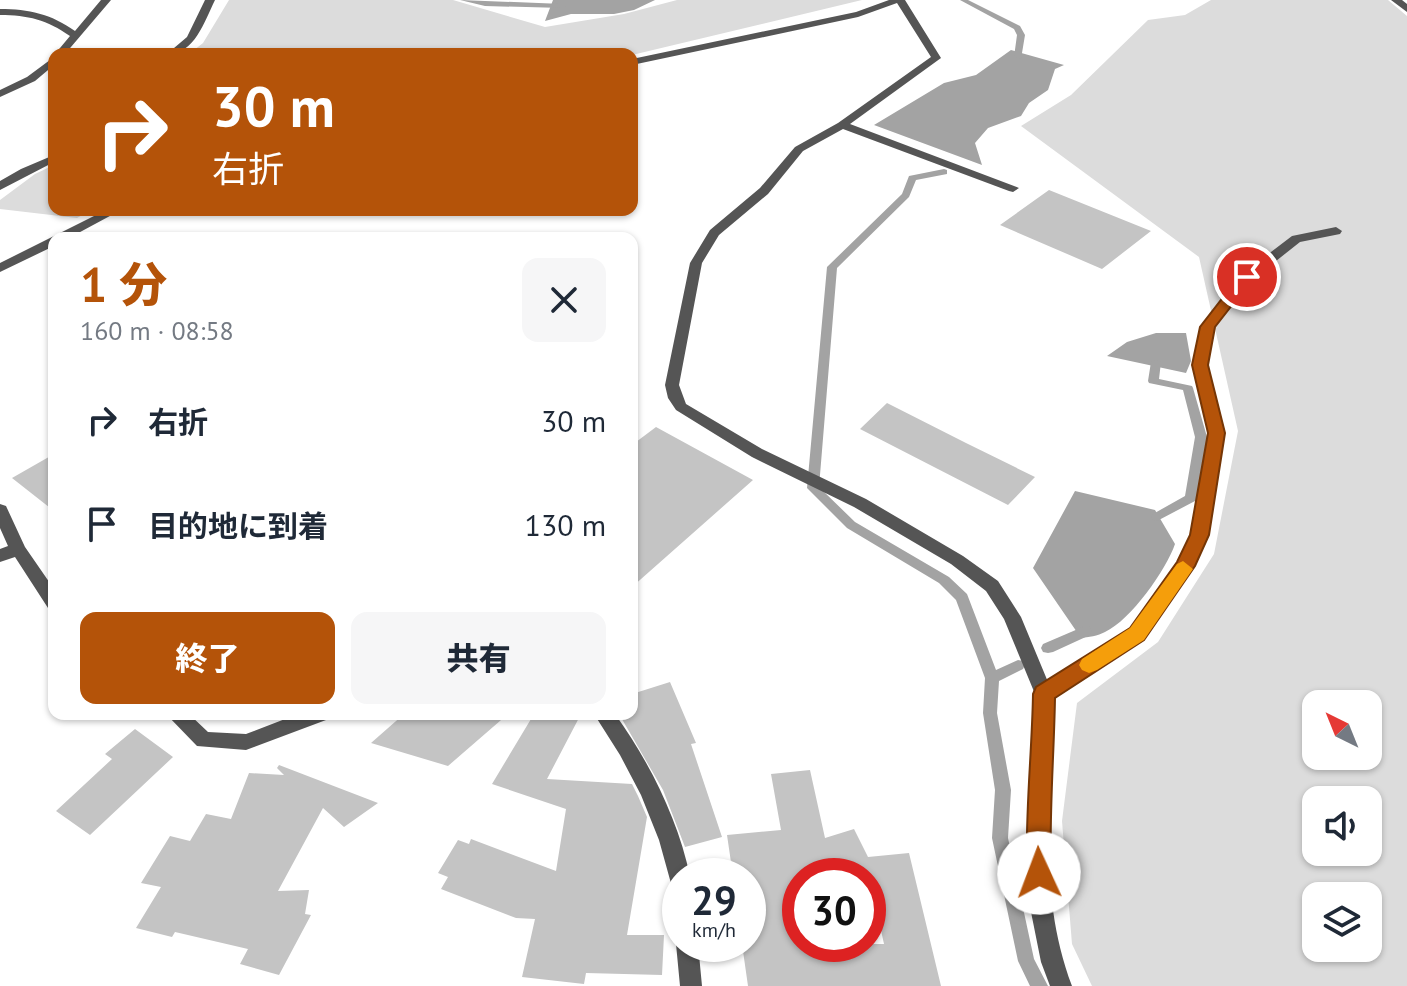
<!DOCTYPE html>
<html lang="ja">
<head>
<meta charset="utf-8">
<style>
	body { margin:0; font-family:"PT Sans","Noto Sans JP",sans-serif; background:#f6f6f7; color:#1f2937; height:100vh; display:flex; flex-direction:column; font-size:30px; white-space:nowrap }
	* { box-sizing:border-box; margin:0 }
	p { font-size:26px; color:#747a83 }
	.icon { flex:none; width:44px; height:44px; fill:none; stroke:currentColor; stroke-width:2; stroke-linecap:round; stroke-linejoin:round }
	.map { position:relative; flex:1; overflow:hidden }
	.drawer { position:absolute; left:48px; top:232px; width:590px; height:488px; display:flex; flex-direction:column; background:#fff; border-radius:16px; box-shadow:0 2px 6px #0004 }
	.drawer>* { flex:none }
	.hud { position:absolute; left:48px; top:48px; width:590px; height:168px; border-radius:16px; box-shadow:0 2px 6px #0004; background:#b45309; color:#fff; overflow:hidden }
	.needle { width:52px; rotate:317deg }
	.fabs { position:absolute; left:1302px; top:690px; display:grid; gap:16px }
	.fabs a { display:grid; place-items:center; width:80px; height:80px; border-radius:16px; background:#fff; box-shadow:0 2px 6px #0004; font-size:40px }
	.speed { position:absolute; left:662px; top:858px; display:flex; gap:16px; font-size:40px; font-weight:700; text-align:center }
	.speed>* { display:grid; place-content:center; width:104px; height:104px; border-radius:50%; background:#fff; box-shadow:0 2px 6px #0004; line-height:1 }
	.speed small { font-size:20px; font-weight:400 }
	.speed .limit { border:12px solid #d22; background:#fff; color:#111 }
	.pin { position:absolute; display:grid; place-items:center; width:68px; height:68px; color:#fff; margin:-34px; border:4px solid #fff; border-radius:50%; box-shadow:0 2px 8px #0007 }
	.me { position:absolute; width:88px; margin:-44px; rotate:358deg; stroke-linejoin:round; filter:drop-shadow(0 0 6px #0008) }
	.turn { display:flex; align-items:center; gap:28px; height:168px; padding:0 32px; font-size:36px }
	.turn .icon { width:104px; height:104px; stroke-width:2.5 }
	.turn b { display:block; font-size:56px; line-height:68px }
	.round { display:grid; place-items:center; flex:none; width:84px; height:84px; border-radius:16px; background:#f6f6f7 }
	.overview { display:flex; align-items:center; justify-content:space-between; height:136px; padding:0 32px }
	h1 { font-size:48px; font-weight:800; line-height:60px; color:#b45309 }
	.cta { display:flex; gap:16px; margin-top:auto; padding:16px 32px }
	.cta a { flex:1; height:92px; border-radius:16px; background:#b45309; color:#fff; font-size:32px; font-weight:800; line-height:92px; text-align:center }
	.cta a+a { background:#f6f6f7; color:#1f2937 }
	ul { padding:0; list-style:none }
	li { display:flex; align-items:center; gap:24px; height:104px; padding:0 32px }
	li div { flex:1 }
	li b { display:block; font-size:30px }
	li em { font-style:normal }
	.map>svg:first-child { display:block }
	.green { fill:#dcdcdc; fill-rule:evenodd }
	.water { fill:#a3a3a3 }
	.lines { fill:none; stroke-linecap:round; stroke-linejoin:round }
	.stream { fill:#a3a3a3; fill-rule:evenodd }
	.building { fill:#c4c4c4; fill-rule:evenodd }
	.street { fill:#555; fill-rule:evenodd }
	.route { fill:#b45309; stroke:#753606; stroke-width:2 }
	.slow { fill:#f59e0b }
</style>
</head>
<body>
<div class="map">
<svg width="1407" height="986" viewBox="0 0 1407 986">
	<rect width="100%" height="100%" fill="#fff"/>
	<path class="green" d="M 229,0 L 453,0 L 545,27 L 624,14 L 677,0 L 862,0 L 632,55 L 189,54 L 203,43 Z
		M 1211,0 L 1388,0 L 1407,16 L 1407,986 L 1092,986 L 1072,944 L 1062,821 L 1077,703 L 1158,642 L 1214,554 L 1238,431 L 1199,257 L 1021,126 L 1071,95 L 1148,20 L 1185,15 ZM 1316,704 L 1368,704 L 1368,756 L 1316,756 ZM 1316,800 L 1368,800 L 1368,852 L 1316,852 ZM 1316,896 L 1368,896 L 1368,948 L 1316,948 Z
		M 54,165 L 54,210 L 91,210 L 77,218 L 0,209 L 0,200 L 35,174 Z"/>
	<path class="water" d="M 553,0 L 655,0 L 634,10 L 614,14 L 571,14 L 545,21 Z
		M 1011,50 L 1064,65 L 1055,69 L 1048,90 L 1029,103 L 1021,116 L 988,128 L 975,143 L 982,165 L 874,125 L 944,83 L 976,75 Z
		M 1156,333 L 1186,333 L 1191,361 L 1186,373 L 1107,356 L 1127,342 Z
		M 1075,491 L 1155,510 L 1175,544 C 1166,570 1131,620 1105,632 C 1098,636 1088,637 1081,638 L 1033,568 Z"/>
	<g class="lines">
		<path class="stream" d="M 460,0 L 563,4 L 566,6 L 563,8 L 485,6 Z
			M 960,0 L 968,0 L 1020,26 L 1025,35 L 1021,59 L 1014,57 L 1017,35 L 1014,29 Z
			M 944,169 L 947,170 L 947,174 L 916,180 L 909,197 L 837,268 L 819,487 L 855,522 L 949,577 L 967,594 L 996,670 L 1018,660 L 1023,661 L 1025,665 L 1023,669 L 999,681 L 997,713 L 1011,790 L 1008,838 L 1034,959 L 1048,986 L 1030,986 L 1018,961 L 992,838 L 995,790 L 983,713 L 985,678 L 956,600 L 939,583 L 847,528 L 807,488 L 827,267 L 902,194 L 909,176 Z
			M 1156,359 L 1161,362 L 1159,379 L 1192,386 L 1193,388 L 1207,437 L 1197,498 L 1195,501 L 1157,521 L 1153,520 L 1151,517 L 1153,514 L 1185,496 L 1195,437 L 1183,390 L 1149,383 L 1148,381 L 1151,362 Z
			M 1085,626 L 1090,627 L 1092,631 L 1090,635 L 1053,652 L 1048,653 L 1043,652 L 1041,648 L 1043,644 Z"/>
	</g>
	<path class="building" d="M 1049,190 L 1151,231 L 1102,269 L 1000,225 Z
		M 887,403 L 966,443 L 1035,477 L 1008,505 L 860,429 Z
		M 656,427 L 753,480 L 632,587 L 632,445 Z
		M 54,454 L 54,511 L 12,478 Z
		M 670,682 L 696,743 L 691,744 L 722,837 L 685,847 L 663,790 L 619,714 L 632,714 L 632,694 Z
		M 404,714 L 508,714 L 448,766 L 371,743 Z
		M 534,714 L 581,714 L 547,779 L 632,784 L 638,796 L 647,817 L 627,935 L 664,935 L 662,975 L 586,973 L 584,984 L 522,977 L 535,919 L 516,918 L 441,889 L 448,877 L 438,873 L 458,840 L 469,844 L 471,839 L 556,871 L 566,809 L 492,784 Z
		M 135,729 L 173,757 L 90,835 L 56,811 L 112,759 L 105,754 Z
		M 279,765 L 378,803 L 344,827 L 323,808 L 278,891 L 309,890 L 305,914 L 311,915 L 279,975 L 240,964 L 248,949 L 175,932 L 172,937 L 136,928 L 161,887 L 141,883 L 170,836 L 190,841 L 206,814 L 231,819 L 249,773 L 284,775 L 277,768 Z
		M 810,770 L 825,838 L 854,829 L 868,857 L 909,853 L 941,986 L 748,986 L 742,944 L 748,944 L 748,876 L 733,876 L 727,835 L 781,830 L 771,774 ZM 800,876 L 869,876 L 884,944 L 800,944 Z"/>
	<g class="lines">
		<path class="street" d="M 101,0 L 111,0 L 65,54 L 55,54 L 70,36 C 47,20 28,15 0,15 L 0,9 C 29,9 51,14 75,31 Z
			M 205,0 L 215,0 C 204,22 195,54 167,54 L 187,37 Z
			M 889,0 L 905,0 L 941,58 L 850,124 L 1019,188 L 1013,192 L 1009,191 L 843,129 L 803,151 L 768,194 L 719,235 L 702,263 L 679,385 L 686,404 L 762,449 L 866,499 L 963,556 L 998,581 L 1021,617 L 1048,682 L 1131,629 L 1179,563 L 1192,535 L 1209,433 L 1193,365 L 1201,327 L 1242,274 L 1292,236 L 1336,227 L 1342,231 L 1340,234 L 1300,242 L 1252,280 L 1215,327 L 1207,365 L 1225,433 L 1208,535 L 1192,570 L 1143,639 L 1053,698 C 1052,796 1036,891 1072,986 L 1050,986 L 1041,962 L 1029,902 L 1027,815 L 1033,753 L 1035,694 L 1004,619 L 986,591 L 951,564 L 854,507 L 752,457 L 676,410 L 668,398 L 665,385 L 690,263 L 710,230 L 760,188 L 795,147 L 838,123 L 931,57 L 897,3 L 858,17 L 632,65 L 632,59 L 856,12 Z
			M 1391,0 L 1402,0 L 1407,4 L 1407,12 Z
			M 54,57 L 54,65 L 35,81 L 0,97 L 0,90 L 27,77 Z
			M 54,155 L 54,162 L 0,190 L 0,181 L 21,169 Z
			M 106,210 L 121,210 L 69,238 L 54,238 L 54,246 L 0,272 L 0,263 Z
			M 0,504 L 6,506 L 25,547 L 54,589 L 54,610 L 48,608 L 15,557 L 0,562 L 0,549 L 8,546 L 0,528 Z
			M 166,714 L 189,714 L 208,732 L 246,734 L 298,714 L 329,714 L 326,720 L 246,750 L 197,746 Z
			M 594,714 L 615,714 C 649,761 678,819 690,876 L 680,876 L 680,890 L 672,887 L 659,840 L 641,795 L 620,755 Z
			M 679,936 L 680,944 L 698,944 L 702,986 L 680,986 L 676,944 Z"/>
	</g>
	<path class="route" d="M 1247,272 L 1254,277 L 1215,327 L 1208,365 L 1225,433 L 1209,535 L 1195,566 L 1144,640 L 1055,698 C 1054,756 1049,814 1051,873 L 1047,881 L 1039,884 L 1030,881 L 1027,873 C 1025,813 1032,754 1033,694 L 1036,687 L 1130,628 L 1177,562 L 1190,535 L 1208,433 L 1192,365 L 1200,327 L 1242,273 Z"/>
	<path class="slow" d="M 1183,561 L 1193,569 L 1144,640 L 1097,670 L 1089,673 L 1082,670 L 1079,665 L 1082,659 L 1130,628 L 1177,564 Z"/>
</svg>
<div class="fabs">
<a><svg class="needle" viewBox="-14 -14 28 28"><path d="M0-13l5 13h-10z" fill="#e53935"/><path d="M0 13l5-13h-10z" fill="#747a83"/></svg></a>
<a><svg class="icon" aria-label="sound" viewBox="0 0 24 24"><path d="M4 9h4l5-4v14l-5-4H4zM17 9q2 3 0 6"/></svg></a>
<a><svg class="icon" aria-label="layers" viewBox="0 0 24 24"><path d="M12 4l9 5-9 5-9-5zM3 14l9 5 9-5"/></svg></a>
</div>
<div class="speed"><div>29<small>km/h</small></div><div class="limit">30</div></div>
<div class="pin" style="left:1247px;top:277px;background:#d93025"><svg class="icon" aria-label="arrive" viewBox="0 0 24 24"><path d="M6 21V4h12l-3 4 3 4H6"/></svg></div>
<svg class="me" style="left:1039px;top:873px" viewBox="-20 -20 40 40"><circle r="19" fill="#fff"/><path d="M0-13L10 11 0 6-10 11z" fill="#b45309"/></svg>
<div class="hud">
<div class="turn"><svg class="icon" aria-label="right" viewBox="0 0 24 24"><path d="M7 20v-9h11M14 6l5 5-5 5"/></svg><div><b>30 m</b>右折</div></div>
</div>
<section class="drawer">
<div class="overview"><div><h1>1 分</h1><p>160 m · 08:58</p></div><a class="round"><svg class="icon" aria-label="close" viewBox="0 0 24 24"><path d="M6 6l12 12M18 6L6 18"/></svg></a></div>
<ul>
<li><svg class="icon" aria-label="right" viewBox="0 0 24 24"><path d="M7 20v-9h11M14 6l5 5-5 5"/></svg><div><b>右折</b></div><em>30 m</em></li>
<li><svg class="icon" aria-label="arrive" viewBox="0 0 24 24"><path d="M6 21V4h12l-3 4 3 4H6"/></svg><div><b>目的地に到着</b></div><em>130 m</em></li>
</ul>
<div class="cta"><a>終了</a><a>共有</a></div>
</section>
</div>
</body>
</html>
